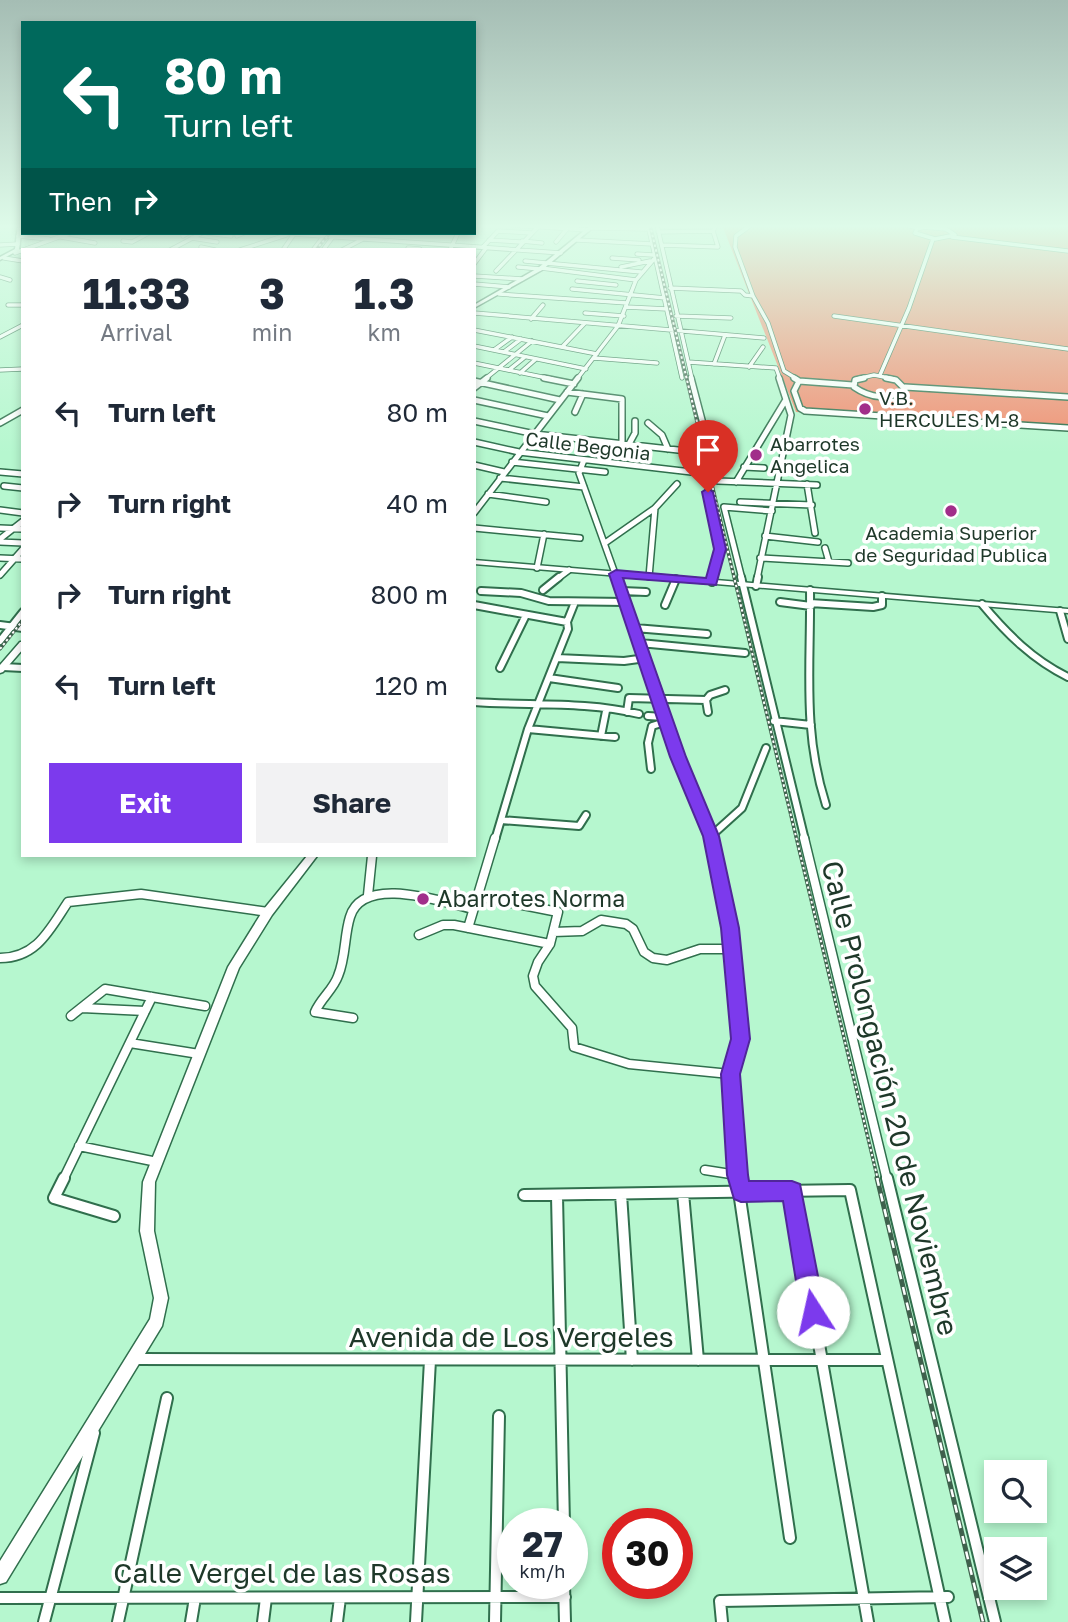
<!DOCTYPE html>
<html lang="en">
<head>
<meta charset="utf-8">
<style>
	body { margin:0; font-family:"Golos Text",sans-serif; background:#f2f2f3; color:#1f2937; height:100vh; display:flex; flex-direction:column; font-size:26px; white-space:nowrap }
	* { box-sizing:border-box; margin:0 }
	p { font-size:23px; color:#747a83 }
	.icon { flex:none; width:38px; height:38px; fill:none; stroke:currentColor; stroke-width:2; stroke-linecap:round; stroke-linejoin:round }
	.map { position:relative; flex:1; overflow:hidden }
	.panel { position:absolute; left:21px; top:248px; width:455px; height:609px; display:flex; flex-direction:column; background:#fff; border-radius:0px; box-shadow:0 4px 10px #0003 }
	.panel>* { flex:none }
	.guide { position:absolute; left:21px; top:21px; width:455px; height:214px; border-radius:0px; box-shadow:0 4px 10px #0003; background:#00695c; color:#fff; overflow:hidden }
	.controls { position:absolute; left:984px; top:1460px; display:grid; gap:14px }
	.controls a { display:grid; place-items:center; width:63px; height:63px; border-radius:0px; background:#fff; box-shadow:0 4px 10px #0003; font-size:35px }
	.speed { position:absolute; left:497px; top:1508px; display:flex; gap:14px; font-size:35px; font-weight:700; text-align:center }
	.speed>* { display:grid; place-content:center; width:91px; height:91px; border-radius:50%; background:#fff; box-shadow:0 4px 10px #0003; line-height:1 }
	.speed small { font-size:18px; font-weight:400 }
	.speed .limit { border:10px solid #d22; background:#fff; color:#111 }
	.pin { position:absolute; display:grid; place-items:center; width:60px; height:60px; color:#fff; margin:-72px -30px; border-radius:50% 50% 50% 0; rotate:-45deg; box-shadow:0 0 7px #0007 }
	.pin .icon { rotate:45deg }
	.me { position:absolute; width:77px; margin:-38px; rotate:350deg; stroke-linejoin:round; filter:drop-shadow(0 0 5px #0008) }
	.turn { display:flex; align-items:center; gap:24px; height:147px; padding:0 28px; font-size:32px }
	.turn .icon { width:91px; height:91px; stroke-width:2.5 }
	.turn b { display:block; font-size:49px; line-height:60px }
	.then { display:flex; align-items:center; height:66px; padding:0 28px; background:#0003; gap:14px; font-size:26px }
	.eta { display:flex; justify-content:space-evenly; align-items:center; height:119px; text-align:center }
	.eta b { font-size:42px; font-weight:700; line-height:49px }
	.action { display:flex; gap:14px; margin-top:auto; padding:14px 28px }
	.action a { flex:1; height:80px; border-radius:0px; background:#7c3aed; color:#fff; font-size:28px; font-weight:700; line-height:80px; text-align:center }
	.action a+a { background:#f2f2f3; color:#1f2937 }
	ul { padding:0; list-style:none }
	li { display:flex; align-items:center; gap:21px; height:91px; padding:0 28px }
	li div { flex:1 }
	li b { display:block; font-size:26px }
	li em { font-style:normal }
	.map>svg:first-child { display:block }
	.forest { fill:#f19073 }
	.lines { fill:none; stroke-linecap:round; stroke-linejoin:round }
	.street-far4-casing { stroke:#306f4d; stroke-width:5 }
	.street-far3-casing { stroke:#306f4d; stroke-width:8 }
	.street-far2-casing { stroke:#306f4d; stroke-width:10 }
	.street-far1-casing { stroke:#306f4d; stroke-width:11 }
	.street-casing { stroke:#306f4d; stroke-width:14 }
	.secondary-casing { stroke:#306f4d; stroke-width:3 }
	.street-far4 { stroke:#fff; stroke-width:3.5 }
	.street-far3 { stroke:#fff; stroke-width:5 }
	.street-far2 { stroke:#fff; stroke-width:6 }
	.street-far1 { stroke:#fff; stroke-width:8 }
	.street { stroke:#fff; stroke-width:10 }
	.secondary { fill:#fff; fill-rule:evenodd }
	.rail-far1-casing { stroke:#3f614d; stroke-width:3.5 }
	.rail-casing { stroke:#3f614d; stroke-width:5 }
	.rail-far1 { stroke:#fff; stroke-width:2; stroke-dasharray:2.5; stroke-linecap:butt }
	.rail { stroke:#fff; stroke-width:2.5; stroke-dasharray:8; stroke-linecap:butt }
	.route { fill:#7c3aed; stroke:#51269a; stroke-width:2 }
	.poi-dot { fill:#a12e8a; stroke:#fff; stroke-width:2.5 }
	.labels { text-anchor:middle; stroke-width:7; stroke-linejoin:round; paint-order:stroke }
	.far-poi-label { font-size:19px; fill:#1e3829; stroke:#fff; text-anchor:start }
	.far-street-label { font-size:19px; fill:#1e3829; stroke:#fff }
	.poi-label { font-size:23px; fill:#1e3829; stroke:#fff; text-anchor:start }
	.near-street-label { font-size:28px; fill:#1e3829; stroke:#fff }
</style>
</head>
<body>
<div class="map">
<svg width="1068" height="1622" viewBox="0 0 1068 1622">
	<rect width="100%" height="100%" fill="#b6f7cf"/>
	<path class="forest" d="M 722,225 L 1068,225 L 1068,431 L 796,412 Z"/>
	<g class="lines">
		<g class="street-far4-casing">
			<path id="street-far4" d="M 512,225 L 588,230
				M 648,225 L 682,378
				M 657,225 L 692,379
				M 751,225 L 736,236 L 735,247 L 753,296 L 768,323 L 784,371 L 797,379
				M 907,225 L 918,228
				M 924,227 L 946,229 L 955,235 L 935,239 L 915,233 L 917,229 Z
				M 591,228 L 649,229
				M 658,232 L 713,231
				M 207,233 L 231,236
				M 280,233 L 561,253
				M 18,236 L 49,239
				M 183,236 L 188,233
				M 237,236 L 244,233
				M 61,237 L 95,243
				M 952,237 L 1068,251
				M 192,238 L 217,242
				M 489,240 L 521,242
				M 577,240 L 652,244
				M 123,241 L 132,242 L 149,233
				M 522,241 L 542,243
				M 556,242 L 567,229
				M 0,245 L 18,244
				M 662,245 L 718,247 L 713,231 L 716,225
				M 201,247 L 215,250
				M 483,247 L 498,231 L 531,233
				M 408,248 L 420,249
				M 170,250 L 202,233
				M 240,250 L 286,235
				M 283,250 L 294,234
				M 313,250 L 326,233
				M 323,250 L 335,234
				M 342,250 L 363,239
				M 450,250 L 458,233
				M 15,253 L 70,233
				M 637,254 L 653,255
				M 4,258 L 23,261
				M 612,258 L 639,260
				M 525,261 L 641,272
				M 474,264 L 486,248
				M 518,267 L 540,269
				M 621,267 L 650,261
				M 541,268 L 636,280
				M 496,271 L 538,227
				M 474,276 L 522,279
				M 0,277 L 10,280
				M 577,281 L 616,285
				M 474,284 L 509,287
				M 670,288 L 741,291 L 745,295 L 753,296
				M 572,289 L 665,298
				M 499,294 L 627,303
				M 8,305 L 23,305
				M 626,307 L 667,309
				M 474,313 L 764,338
				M 585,313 L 624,316
				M 676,316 L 731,318
				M 834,316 L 1068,349
				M 531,319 L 543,305
				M 474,330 L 597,354
				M 0,337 L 23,325
				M 474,346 L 586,369
				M 562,347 L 585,323
				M 494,350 L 512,337
				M 504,352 L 521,339
				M 594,358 L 657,363
				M 688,362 L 776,368 L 780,379
				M 474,363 L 552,379
				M 714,364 L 725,335
				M 749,367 L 763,347
				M 0,370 L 23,369
				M 509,370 L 525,357
				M 520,373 L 536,359
				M 880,375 L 909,308 L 933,239
				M 485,379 L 532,341
				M 577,379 L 618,326 L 636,280 L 654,259
				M 857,379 L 874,375 L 894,379"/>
		</g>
		<g class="street-far3-casing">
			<path id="street-far3" d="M 544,378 L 574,384
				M 691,378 L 718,481 L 817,485
				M 794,378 L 799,381
				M 864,378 L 855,380 L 854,387 C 870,398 889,401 905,389 L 896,380 L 886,378
				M 474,381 L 560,400
				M 853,385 L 799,381 L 794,391 L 800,408 L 805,411 L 1068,428
				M 905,387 L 1068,397
				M 474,388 L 487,378
				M 567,392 L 622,399 L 622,444
				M 474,400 L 548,416
				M 575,412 L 583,394
				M 474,421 L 535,434 L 687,451 L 695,455 L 702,468 L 700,473 L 519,452 L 474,442
				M 0,423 L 23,410
				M 648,423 L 662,435 L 668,449
				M 629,444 L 635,433 L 635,421
				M 584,460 L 579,473 L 617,579
				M 512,462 L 605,472
				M 474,465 L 504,472
				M 744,467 L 764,468
				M 0,472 L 23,474
				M 500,478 L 584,487
				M 736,482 L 785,401
				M 807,484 L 815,533
				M 4,486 L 23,488
				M 708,492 L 720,549 L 713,579
				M 488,494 L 546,502
				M 740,502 L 812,505
				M 0,510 L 23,513
				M 474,513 L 578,378
				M 0,528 L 23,529
				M 474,528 L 580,538
				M 765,536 L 818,542
				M 0,539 L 23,521
				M 0,542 L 23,543
				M 605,543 L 655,508 L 677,484
				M 825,548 L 829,562
				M 0,558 L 23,559
				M 760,558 L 848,563
				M 537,568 L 544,534
				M 0,575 L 23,549
				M 649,577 L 655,508
				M 557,579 L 569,570
				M 742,579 L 724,507 L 772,511
				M 757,579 L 791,415 L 779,378"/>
		</g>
		<g class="street-far2-casing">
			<path id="street-far2" d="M 617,577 L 661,700 L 678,757 L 712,840
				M 741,577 L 805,840
				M 712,582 L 713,577
				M 756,586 L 758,577
				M 543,590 L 559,577
				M 810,590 C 811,667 802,730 826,805
				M 481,591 L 521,593 L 549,601 L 626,602
				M 622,591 L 646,592
				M 780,602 L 811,606
				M 810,603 L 873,607 L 882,605 L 882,596
				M 982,604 C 1007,634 1033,660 1068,677
				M 474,605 L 567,622
				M 665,605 L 676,579
				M 1060,611 L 1068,639
				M 0,625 L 23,628
				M 635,628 L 707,634
				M 0,641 L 23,612
				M 640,643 L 745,653
				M 557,658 L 624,661 L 646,658
				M 3,667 L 23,668
				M 500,668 L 526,615
				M 549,678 L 618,688
				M 474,702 C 529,706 585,701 639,714
				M 627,712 L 629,698 L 706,700
				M 708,712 L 706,700 L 710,695 L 725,690
				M 648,716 L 664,717
				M 774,721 L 811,725
				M 528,729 L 615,737
				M 601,736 L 606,711
				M 651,769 L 648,743 L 652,726 L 665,722
				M 501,820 L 579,826 L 586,815
				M 711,836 L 742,808 L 766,748
				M 495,840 L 528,729 L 568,629 L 567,622 L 575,602"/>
		</g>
		<g class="street-far1-casing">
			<path id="street-far1" d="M 711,838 L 730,928 L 741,1039 L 730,1074 L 738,1180
				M 804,838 L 887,1180
				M 368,895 L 372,856
				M 477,896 L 558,912 L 550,944 L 538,962 L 533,976 L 535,986 L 572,1028 L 574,1047 L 629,1064 L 730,1074
				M 468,928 L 495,838
				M 553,932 L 582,931 L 601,920 L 626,924 L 633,929 L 644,952 L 653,958 L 667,960 L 700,949 L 732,949
				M 419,935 L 443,925 L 454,925 L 550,944
				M 0,958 C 37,958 50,929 68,902 L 141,894 L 268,912
				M 82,1008 L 145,1011
				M 71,1016 L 105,989 L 205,1006
				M 353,1018 L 315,1012 C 321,998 333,990 338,976 C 346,957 344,936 350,917 C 363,874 442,902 473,909
				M 130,1043 L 199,1054
				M 79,1146 L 157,1162
				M 705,1170 L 737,1175
				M 63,1180 L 152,997"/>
		</g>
		<g class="street-casing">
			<path id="street" d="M 64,1178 L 54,1198 L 114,1216
				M 737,1178 L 790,1538
				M 887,1178 L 995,1622
				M 792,1191 L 868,1622
				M 683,1193 L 698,1360
				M 621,1194 L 632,1360
				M 524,1195 L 850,1190 L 945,1622
				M 557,1196 L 564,1524
				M 135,1359 L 887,1360
				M 564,1584 L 565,1622
				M 0,1598 L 565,1597
				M 44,1622 L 94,1433
				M 118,1622 L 167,1398
				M 191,1622 L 195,1598
				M 263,1622 L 266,1598
				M 337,1622 L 340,1598
				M 416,1622 L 430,1360
				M 495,1622 L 499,1416
				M 722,1622 L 720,1601 L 948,1597"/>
		</g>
		<g class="secondary-casing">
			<path id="secondary" d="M 18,225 L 22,225 L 19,250 L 0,260 L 0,257 L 15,249 Z
				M 591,225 L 596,225 L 542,270 L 474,308 L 474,305 L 538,268 Z
				M 474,560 L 1068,609 L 1068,613 L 474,564 Z
				M 20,642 L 23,642 L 23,649 L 3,672 L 0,673 L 0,665 Z
				M 307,856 L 317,856 L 272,915 L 239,968 L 155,1182 L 154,1231 L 168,1298 L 162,1326 L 6,1582 L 0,1584 L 0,1561 L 150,1319 L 154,1298 L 140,1231 L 143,1182 L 228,967 L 264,909 Z"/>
		</g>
		<use href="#street-far4" class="street-far4"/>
		<use href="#street-far3" class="street-far3"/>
		<use href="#street-far2" class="street-far2"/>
		<use href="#street-far1" class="street-far1"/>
		<use href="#street" class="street"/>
		<use href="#secondary" class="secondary"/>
		<g class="rail-far1-casing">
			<path id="rail-far1" d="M 650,225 L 878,1180
				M 316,250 L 330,233
				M 0,649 L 23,620"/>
		</g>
		<g class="rail-casing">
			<path id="rail" d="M 877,1178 L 983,1622"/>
		</g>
		<use href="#rail-far1" class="rail-far1"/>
		<use href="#rail" class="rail"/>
	</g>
	<linearGradient id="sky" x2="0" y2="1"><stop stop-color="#a5bdb4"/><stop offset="0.5" stop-color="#defbe9"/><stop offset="1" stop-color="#defbe9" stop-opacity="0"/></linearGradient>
	<rect width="1068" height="453" fill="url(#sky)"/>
	<path class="route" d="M 708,488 L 713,492 L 726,549 L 716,585 L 623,578 L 686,757 L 719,836 L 739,928 L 750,1039 L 740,1074 L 748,1175 L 749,1181 L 792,1181 L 800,1184 L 825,1312 L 821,1320 L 813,1323 L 805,1320 L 801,1312 L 783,1201 L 741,1202 L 734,1199 L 727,1175 L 721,1074 L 731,1039 L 721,928 L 703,836 L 670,757 L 609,574 L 616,570 L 706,578 L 714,549 L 702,492 Z"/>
	<g class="poi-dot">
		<circle cx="865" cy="409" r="7"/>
		<circle cx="756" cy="455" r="7"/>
		<circle cx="951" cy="511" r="7"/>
		<circle cx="423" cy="899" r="7"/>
	</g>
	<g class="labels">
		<g class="far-poi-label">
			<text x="879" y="405">V.B.<tspan x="879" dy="22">HERCULES M-8</tspan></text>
			<text x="770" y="451">Abarrotes<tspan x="770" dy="22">Angelica</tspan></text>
			<text x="951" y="540" text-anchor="middle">Academia Superior<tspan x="951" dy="22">de Seguridad Publica</tspan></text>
		</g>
		<g class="far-street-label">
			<text transform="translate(588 446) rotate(7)" y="7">Calle Begonia</text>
		</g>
		<g class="poi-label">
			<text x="437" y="907">Abarrotes Norma</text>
		</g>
		<g class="near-street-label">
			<text transform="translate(890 1098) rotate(76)" y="10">Calle Prolongación 20 de Noviembre</text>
			<text x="511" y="1347">Avenida de Los Vergeles</text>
			<text x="282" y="1583">Calle Vergel de las Rosas</text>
		</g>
	</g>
</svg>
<div class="controls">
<a><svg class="icon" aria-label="search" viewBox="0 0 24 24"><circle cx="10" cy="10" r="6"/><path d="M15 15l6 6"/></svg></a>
<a><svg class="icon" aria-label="layers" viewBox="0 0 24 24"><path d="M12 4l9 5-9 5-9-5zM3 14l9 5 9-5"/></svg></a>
</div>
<div class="speed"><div>27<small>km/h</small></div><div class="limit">30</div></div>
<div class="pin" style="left:708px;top:492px;background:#d93025"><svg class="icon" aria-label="arrive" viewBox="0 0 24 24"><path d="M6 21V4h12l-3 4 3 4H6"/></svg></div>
<svg class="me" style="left:813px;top:1312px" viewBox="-20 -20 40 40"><circle r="19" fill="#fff"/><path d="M0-13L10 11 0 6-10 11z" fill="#7c3aed"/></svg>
<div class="guide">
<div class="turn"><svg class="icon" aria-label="left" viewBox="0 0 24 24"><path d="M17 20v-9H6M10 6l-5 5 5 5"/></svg><div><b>80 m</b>Turn left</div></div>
<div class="then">Then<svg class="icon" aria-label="right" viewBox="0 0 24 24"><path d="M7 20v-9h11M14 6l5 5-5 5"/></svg></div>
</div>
<section class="panel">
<div class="eta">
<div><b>11:33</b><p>Arrival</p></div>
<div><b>3</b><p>min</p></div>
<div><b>1.3</b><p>km</p></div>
</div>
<ul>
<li><svg class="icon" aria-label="left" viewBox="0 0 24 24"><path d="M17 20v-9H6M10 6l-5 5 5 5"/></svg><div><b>Turn left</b></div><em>80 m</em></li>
<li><svg class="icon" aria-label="right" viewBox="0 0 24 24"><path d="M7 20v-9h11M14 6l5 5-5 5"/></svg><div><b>Turn right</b></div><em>40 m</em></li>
<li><svg class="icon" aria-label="right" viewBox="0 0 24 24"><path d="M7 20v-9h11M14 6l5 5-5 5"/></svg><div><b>Turn right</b></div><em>800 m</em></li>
<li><svg class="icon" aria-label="left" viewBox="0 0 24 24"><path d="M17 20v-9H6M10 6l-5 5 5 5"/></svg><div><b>Turn left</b></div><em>120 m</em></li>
</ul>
<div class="action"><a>Exit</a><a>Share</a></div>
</section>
</div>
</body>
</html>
